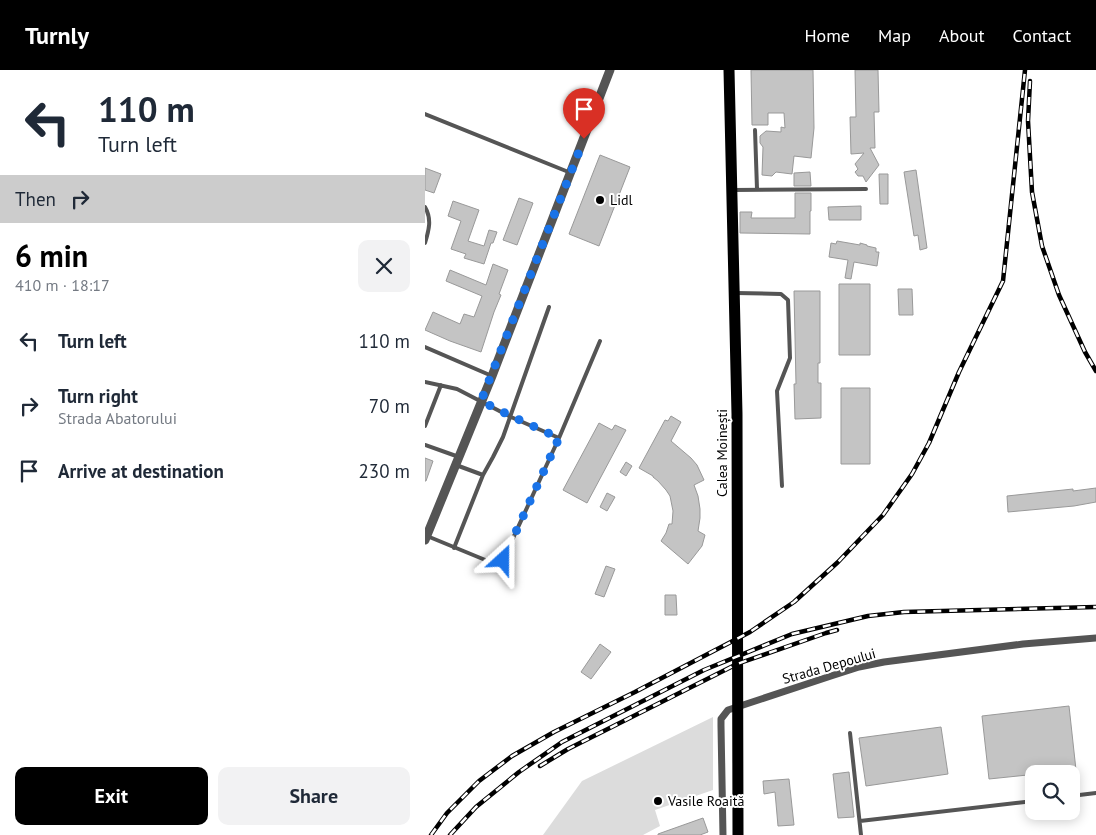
<!DOCTYPE html>
<html lang="en">
<head>
<meta charset="utf-8">
<style>
	body { margin:0; font-family:"PT Sans",sans-serif; background:#f2f2f3; color:#1f2937; height:100vh; display:flex; flex-direction:column; font-size:19px; white-space:nowrap }
	* { box-sizing:border-box; margin:0 }
	p { font-size:16px; color:#747a83 }
	.icon { flex:none; width:28px; height:28px; fill:none; stroke:currentColor; stroke-width:2; stroke-linecap:round; stroke-linejoin:round }
	.map { position:relative; flex:1; overflow:hidden }
	.sheet { display:flex; flex-direction:column; background:#fff; width:425px }
	.sheet>* { flex:none }
	.guide { background:#fff; color:#1f2937; overflow:hidden }
	.buttons { position:absolute; left:600px; top:695px; display:grid; gap:10px }
	.buttons a { display:grid; place-items:center; width:55px; height:55px; border-radius:10px; background:#fff; box-shadow:0 2px 12px #0003; font-size:25px }
	.pin { position:absolute; display:grid; place-items:center; width:42px; height:42px; color:#fff; margin:-51px -21px; border-radius:50% 50% 50% 0; rotate:-45deg; box-shadow:0 0 5px #0007 }
	.pin .icon { rotate:45deg }
	.me { position:absolute; width:55px; margin:-28px; rotate:24deg; stroke-linejoin:round; filter:drop-shadow(0 0 4px #0008) }
	.turn { display:flex; align-items:center; gap:18px; height:105px; padding:0 15px; font-size:22px }
	.turn .icon { width:65px; height:65px; stroke-width:2.5 }
	.turn b { display:block; font-size:35px; line-height:42px }
	.then { display:flex; align-items:center; height:48px; padding:0 15px; background:#0003; gap:10px; font-size:19px }
	.round { display:grid; place-items:center; flex:none; width:52px; height:52px; border-radius:10px; background:#f2f2f3 }
	.summary { display:flex; align-items:center; justify-content:space-between; height:85px; padding:0 15px }
	h1 { font-size:30px; font-weight:800; line-height:38px; color:#000 }
	.primary-button { display:flex; gap:10px; margin-top:auto; padding:10px 15px }
	.primary-button a { flex:1; height:58px; border-radius:10px; background:#000; color:#fff; font-size:20px; font-weight:800; line-height:58px; text-align:center }
	.primary-button a+a { background:#f2f2f3; color:#1f2937 }
	ul { padding:0; list-style:none }
	li { display:flex; align-items:center; gap:15px; height:65px; padding:0 15px }
	li div { flex:1 }
	li b { display:block; font-size:19px }
	li em { font-style:normal }
	header { display:flex; align-items:center; gap:30px; box-sizing:border-box; height:70px; padding:0 25px; background:#000; color:#fff }
	header strong { font-size:24px }
	nav { display:flex; gap:28px; margin-inline-start:auto; font-size:18px }
	main { display:flex; flex:1; min-height:0 }
	.map>svg:first-child { display:block }
	.green { fill:#dcdcdc }
	.building { fill:#c4c4c4; stroke:#999 }
	.lines { fill:none; stroke-linecap:round; stroke-linejoin:round }
	.service { stroke:#555; stroke-width:4 }
	.minor { stroke:#555; stroke-width:7 }
	.tertiary { stroke:#555; stroke-width:9 }
	.primary { stroke:#000; stroke-width:11 }
	.rail-casing { stroke:#000; stroke-width:4.5 }
	.rail { stroke:#fff; stroke-width:2.5; stroke-dasharray:8; stroke-linecap:butt }
	.route { stroke:#1a73e8; stroke-width:9; stroke-dasharray:0 16.2 }
	.poi-dot { fill:#000; stroke:#fff; stroke-width:2 }
	.labels { text-anchor:middle; stroke-width:4; stroke-linejoin:round; paint-order:stroke }
	.poi-label { font-size:14px; fill:#000; stroke:#fff; text-anchor:start }
	.street-label { font-size:14px; fill:#000; stroke:#fff }
</style>
</head>
<body>
<header>
<strong>Turnly</strong>
<nav><a>Home</a><a>Map</a><a>About</a><a>Contact</a></nav>
</header>
<main>
<section class="sheet">
<div class="guide">
<div class="turn"><svg class="icon" aria-label="left" viewBox="0 0 24 24"><path d="M17 20v-9H6M10 6l-5 5 5 5"/></svg><div><b>110 m</b>Turn left</div></div>
<div class="then">Then<svg class="icon" aria-label="right" viewBox="0 0 24 24"><path d="M7 20v-9h11M14 6l5 5-5 5"/></svg></div>
</div>
<div class="summary"><div><h1>6 min</h1><p>410 m · 18:17</p></div><a class="round"><svg class="icon" aria-label="close" viewBox="0 0 24 24"><path d="M6 6l12 12M18 6L6 18"/></svg></a></div>
<ul>
<li><svg class="icon" aria-label="left" viewBox="0 0 24 24"><path d="M17 20v-9H6M10 6l-5 5 5 5"/></svg><div><b>Turn left</b></div><em>110 m</em></li>
<li><svg class="icon" aria-label="right" viewBox="0 0 24 24"><path d="M7 20v-9h11M14 6l5 5-5 5"/></svg><div><b>Turn right</b><p>Strada Abatorului</p></div><em>70 m</em></li>
<li><svg class="icon" aria-label="arrive" viewBox="0 0 24 24"><path d="M6 21V4h12l-3 4 3 4H6"/></svg><div><b>Arrive at destination</b></div><em>230 m</em></li>
</ul>
<div class="primary-button"><a>Exit</a><a>Share</a></div>
</section>
<div class="map">
<svg width="671" height="765" viewBox="0 0 671 765">
	<rect width="100%" height="100%" fill="#fff"/>
	<path class="green" d="M 288,647 L 288,720 L 230,740 L 235,756 L 218,765 L 118,765 L 157,711 Z"/>
	<path class="building" d="M 326,0 L 388,0 L 389,58 L 386,88 L 369,86 L 367,104 L 351,102 L 347,106 L 337,105 L 338,77 L 335,73 L 335,66 L 341,61 L 356,62 L 356,57 L 360,58 L 359,43 L 343,43 L 343,55 L 327,55 Z
		M 430,0 L 453,0 L 454,42 L 449,42 L 450,78 L 445,78 L 454,95 L 441,112 L 438,106 L 433,106 L 430,102 L 433,99 L 430,94 L 439,83 L 426,84 L 425,47 L 431,47 Z
		M 175,85 L 205,97 L 174,176 L 144,164 Z
		M 0,98 L 16,104 L 9,123 L 0,120 Z
		M 491,100 L 502,178 L 495,180 L 493,165 L 489,166 L 479,102 Z
		M 385,102 L 386,116 L 369,116 L 369,103 Z
		M 454,104 L 463,104 L 463,134 L 455,134 Z
		M 370,123 L 386,123 L 386,141 L 385,141 L 385,164 L 315,163 L 315,142 L 327,142 L 326,148 L 370,148 Z
		M 94,128 L 108,133 L 92,175 L 78,170 Z
		M 28,131 L 54,140 L 43,171 L 59,176 L 64,160 L 72,162 L 68,173 L 66,173 L 59,194 L 39,188 L 41,184 L 26,179 L 36,151 L 23,146 Z
		M 436,136 L 436,150 L 404,150 L 403,137 Z
		M 412,171 L 435,175 L 435,173 L 442,175 L 442,176 L 451,178 L 451,182 L 454,182 L 452,196 L 429,192 L 426,209 L 420,208 L 423,190 L 404,187 L 406,173 L 411,174 Z
		M 68,194 L 83,200 L 74,224 L 76,225 L 69,242 L 56,282 L 25,271 L 0,260 L 8,242 L 35,254 L 39,244 L 49,247 L 57,226 L 21,211 L 25,200 L 61,215 Z
		M 414,214 L 445,214 L 445,285 L 414,285 Z
		M 473,219 L 487,219 L 488,245 L 474,245 Z
		M 369,221 L 395,221 L 395,293 L 393,293 L 393,313 L 396,313 L 396,348 L 370,349 L 369,314 L 371,314 Z
		M 416,318 L 445,318 L 445,394 L 416,394 Z
		M 246,346 L 256,352 L 246,371 L 266,388 L 272,395 L 279,410 L 269,415 L 273,426 L 275,439 L 275,448 L 273,461 L 280,465 L 277,476 L 263,494 L 236,471 L 241,463 L 244,454 L 247,454 L 248,441 L 245,426 L 241,420 L 233,411 L 228,407 L 228,406 L 214,398 L 240,350 L 243,351 Z
		M 174,353 L 187,360 L 190,355 L 201,360 L 162,433 L 138,420 Z
		M 0,388 L 8,391 L 1,411 L 0,411 Z
		M 201,392 L 207,396 L 201,406 L 195,402 Z
		M 671,418 L 671,432 L 649,436 L 583,442 L 582,426 L 648,419 L 648,421 Z
		M 182,423 L 190,427 L 182,441 L 175,437 Z
		M 181,496 L 190,499 L 179,527 L 170,524 Z
		M 240,525 L 251,525 L 252,545 L 240,545 Z
		M 175,574 L 186,582 L 166,609 L 156,602 Z
		M 644,636 L 651,700 L 564,709 L 557,646 Z
		M 516,657 L 523,704 L 441,716 L 434,668 Z
		M 424,702 L 429,747 L 413,748 L 408,704 Z
		M 364,709 L 369,755 L 353,756 L 350,722 L 339,724 L 338,711 Z
		M 278,748 L 283,762 L 275,765 L 233,765 L 233,764 Z"/>
	<g class="lines">
		<path class="service" d="M 0,44 L 146,103
			M 330,60 L 332,119
			M 308,120 L 441,119
			M 0,137 C 7,149 4,160 0,173
			M 311,223 L 356,224 L 363,230 L 365,288 L 352,321 L 357,416
			M 0,277 L 67,306
			M 0,312 L 32,319 L 86,347 L 134,368
			M 0,356 L 16,315
			M 0,375 L 34,387
			M 31,395 L 58,405
			M 2,466 L 70,494 L 75,494 L 78,490 L 134,368 L 175,271
			M 29,478 L 58,405 L 68,387 L 78,367 L 124,237
			M 425,663 L 436,765
			M 646,726 L 671,723
			M 435,751 L 609,731"/>
		<path class="minor" d="M 298,765 L 296,656 L 296,649 L 303,640 L 406,606 L 434,597 L 459,592 L 598,574 L 671,568"/>
		<path class="tertiary" d="M 0,470 L 67,306 L 185,0"/>
		<path class="primary" d="M 304,0 L 312,344 L 313,765"/>
		<g class="rail-casing">
			<path id="rail" d="M 605,11 L 603,51 L 607,122 L 617,176 L 634,225 L 660,282 L 671,301
				M 115,696 L 143,679 L 312,594 L 401,563 L 412,560
				M 6,765 L 22,743 L 54,711 L 87,686 L 129,662 L 210,622 L 325,562 L 369,532 L 413,492 L 458,445 L 487,404 L 504,373 L 534,302 L 578,211 L 600,0
				M 25,765 L 51,737 L 94,702 L 137,672 L 279,600 L 367,564 L 443,546 L 479,542 L 671,537"/>
		</g>
		<use href="#rail" class="rail"/>
	</g>
	<g class="lines">
		<path class="route" d="M 78,490 L 134,368 L 86,346 L 56,331 L 159,69"/>
	</g>
	<g class="poi-dot">
		<circle cx="175" cy="130" r="5"/>
		<circle cx="233" cy="731" r="5"/>
	</g>
	<g class="labels">
		<g class="poi-label">
			<text x="185" y="135">Lidl</text>
			<text x="243" y="736">Vasile Roaită</text>
		</g>
		<g class="street-label">
			<text transform="translate(297 383) rotate(-90)" y="5">Calea Moinești</text>
			<text transform="translate(404 596) rotate(-16)" y="5">Strada Depoului</text>
		</g>
	</g>
</svg>
<div class="buttons">
<a><svg class="icon" aria-label="search" viewBox="0 0 24 24"><circle cx="10" cy="10" r="6"/><path d="M15 15l6 6"/></svg></a>
</div>
<div class="pin" style="left:159px;top:69px;background:#d93025"><svg class="icon" aria-label="arrive" viewBox="0 0 24 24"><path d="M6 21V4h12l-3 4 3 4H6"/></svg></div>
<svg class="me" style="left:78px;top:490px" viewBox="-20 -20 40 40"><path d="M0-17L14 15 0 8-14 15z" fill="#1a73e8" stroke="#fff" stroke-width="4"/></svg>
</div>
</main>
</body>
</html>
